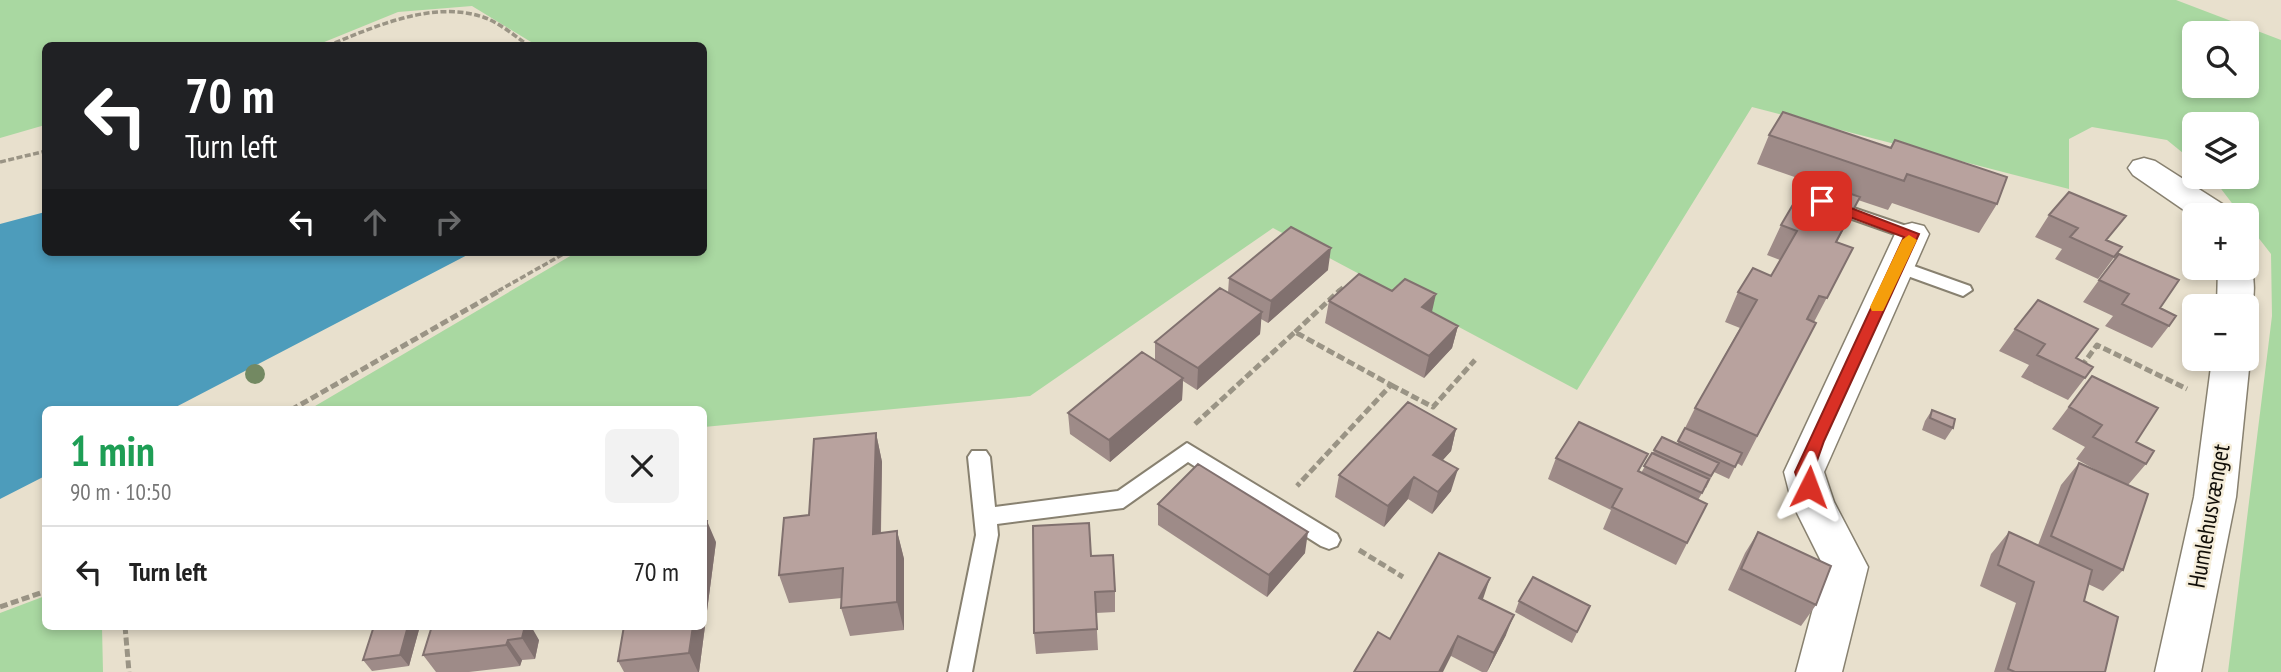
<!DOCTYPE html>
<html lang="en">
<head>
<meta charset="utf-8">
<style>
	body { margin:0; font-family:"PT Sans Narrow",sans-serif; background:#f2f2f2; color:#222; height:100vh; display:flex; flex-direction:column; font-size:26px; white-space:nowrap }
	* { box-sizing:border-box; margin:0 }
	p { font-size:23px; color:#767676 }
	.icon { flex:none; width:38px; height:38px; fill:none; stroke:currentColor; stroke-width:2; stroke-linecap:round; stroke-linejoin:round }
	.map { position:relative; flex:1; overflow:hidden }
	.panel { position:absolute; left:42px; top:406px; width:665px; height:224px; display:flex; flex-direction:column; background:#fff; border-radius:10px; box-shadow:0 4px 10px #0003 }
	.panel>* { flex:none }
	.guide { position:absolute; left:42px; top:42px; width:665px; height:214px; border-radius:10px; box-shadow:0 4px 10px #0003; background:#202124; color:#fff; overflow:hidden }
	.buttons { position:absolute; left:2182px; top:21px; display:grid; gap:14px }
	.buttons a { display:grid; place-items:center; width:77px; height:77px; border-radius:10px; background:#fff; box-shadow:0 4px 10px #0003; font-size:35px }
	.pin { position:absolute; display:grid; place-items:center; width:60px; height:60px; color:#fff; margin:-30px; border-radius:14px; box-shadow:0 4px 10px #0006 }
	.me { position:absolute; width:77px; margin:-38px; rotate:3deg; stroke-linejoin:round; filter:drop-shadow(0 0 5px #0008) }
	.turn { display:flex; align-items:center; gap:24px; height:147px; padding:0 28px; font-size:32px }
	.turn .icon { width:91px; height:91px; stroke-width:2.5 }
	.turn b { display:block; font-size:49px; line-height:60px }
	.lanes { display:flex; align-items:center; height:66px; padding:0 28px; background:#0003; justify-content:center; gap:35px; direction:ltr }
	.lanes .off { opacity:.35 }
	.round { display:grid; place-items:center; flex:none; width:74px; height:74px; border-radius:10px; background:#f2f2f2 }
	.headline { display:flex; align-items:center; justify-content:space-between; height:119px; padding:0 28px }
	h1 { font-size:42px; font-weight:700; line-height:52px; color:#1e9e55 }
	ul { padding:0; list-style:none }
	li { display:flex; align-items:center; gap:21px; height:91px; padding:0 28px; border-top:2px solid #e0e0e0 }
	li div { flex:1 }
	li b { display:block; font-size:26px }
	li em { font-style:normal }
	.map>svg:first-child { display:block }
	.green { fill:#a9d8a1; fill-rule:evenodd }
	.water { fill:#4d9cbb }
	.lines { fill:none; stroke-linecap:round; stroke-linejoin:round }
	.lane-casing { stroke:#888170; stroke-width:4 }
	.street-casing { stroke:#888170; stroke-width:3 }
	.path-far1 { stroke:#9a9485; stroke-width:3.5; stroke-dasharray:6 2.5; stroke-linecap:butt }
	.path { stroke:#9a9485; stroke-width:5; stroke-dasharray:8 3.5; stroke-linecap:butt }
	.lane { fill:#fff; fill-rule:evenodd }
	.street { fill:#fff; fill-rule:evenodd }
	.tree { fill:#738962 }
	.wall { fill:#9e8b88 }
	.shaded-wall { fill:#81716f }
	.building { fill:#b8a29e; stroke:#81716f; stroke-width:2 }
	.route { fill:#d93025; stroke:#8d1f18; stroke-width:2 }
	.slow { fill:#f59e0b }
	.labels { text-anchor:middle; stroke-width:5; stroke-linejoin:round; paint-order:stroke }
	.street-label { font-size:24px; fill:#110e08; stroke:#f5edda }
</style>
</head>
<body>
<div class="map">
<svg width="2281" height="672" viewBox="0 0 2281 672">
	<rect width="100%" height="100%" fill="#e8e0cd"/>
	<path class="green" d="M 0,0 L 2176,0 L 2281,40 L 2281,672 L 2228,672 L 2272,316 L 2271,254 L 2247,223 L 2247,215 L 2241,215 L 2212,177 L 2247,177 L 2247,124 L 2194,124 L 2194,162 L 2167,140 L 2092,127 L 2069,139 L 2069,189 L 1752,107 L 1577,390 L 1273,228 L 1030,396 L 704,427 L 704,410 L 310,409 L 577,252 L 704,252 L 704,46 L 536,45 L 472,6 L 398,12 L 317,45 L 46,46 L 45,125 L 0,138 ZM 2194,33 L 2247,33 L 2247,86 L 2194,86 Z
		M 45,596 L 46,626 L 102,627 L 103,672 L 0,672 L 0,613 Z"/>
	<path class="water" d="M 45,212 L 46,252 L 473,252 L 172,409 L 46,410 L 45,476 L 0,499 L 0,224 Z"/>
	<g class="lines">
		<g class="lane-casing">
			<path id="lane" d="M 1827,199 L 1918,230 L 1921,234 L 1912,240 L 1821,208 L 1818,204 L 1821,200 Z
				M 1897,260 L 1970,286 L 1972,290 L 1963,296 L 1891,270 L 1888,266 L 1891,262 Z
				M 1187,443 L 1337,534 L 1340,540 L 1337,546 L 1329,549 L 1321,546 L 1188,462 L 1123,508 L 997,524 L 998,535 L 972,672 L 948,672 L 976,535 L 968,457 L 972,451 L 986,451 L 990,457 L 995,507 L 1118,491 Z"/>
		</g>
		<g class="street-casing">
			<path id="street" d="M 2144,158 L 2155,161 L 2227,207 L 2231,215 L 2194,217 L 2133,175 L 2128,168 L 2133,161 Z
				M 1912,223 L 1924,226 L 1929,234 L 1824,472 L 1834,502 L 1868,567 L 1842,672 L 1796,672 L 1824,567 L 1792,503 L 1784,472 L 1895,234 L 1900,226 Z
				M 2247,260 C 2256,273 2256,301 2248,315 L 2247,306 L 2217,306 L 2218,268 L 2247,268 Z
				M 2247,354 L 2250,359 L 2236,497 L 2201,672 L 2155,672 L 2194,497 L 2212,359 L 2247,359 Z"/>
		</g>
		<path class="path-far1" d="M 327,46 C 374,27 432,0 483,17 C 500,23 515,36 529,46
			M 0,162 L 46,151
			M 498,291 L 567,252
			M 1338,291 L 1344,286"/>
		<path class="path" d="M 1295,332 L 1340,290
			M 2081,367 L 2097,345 L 2187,389
			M 1391,385 L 1433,407 L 1475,360
			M 291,410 L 501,290
			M 1195,424 L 1295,332 L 1391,385 L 1297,486
			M 1359,550 L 1403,577
			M 0,607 L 46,591
			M 125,626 L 129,672"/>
		<use href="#lane" class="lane"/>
		<use href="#street" class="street"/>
	</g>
	<circle class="tree" cx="255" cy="374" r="10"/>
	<path class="wall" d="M 1783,112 L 1997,204 L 1979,233 L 1892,203 L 1888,210 L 1858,200 L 1837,242 L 1853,248 L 1814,322 L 1816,323 L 1742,466 L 1737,463 L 1729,479 L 1714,472 L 1706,488 L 1705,488 L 1698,500 L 1707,504 L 1676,565 L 1603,529 L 1611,510 L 1548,479 L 1556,458 L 1641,473 L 1662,437 L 1677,444 L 1695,408 L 1740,328 L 1725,322 L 1738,292 L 1771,276 L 1780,260 L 1767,255 L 1781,225 L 1806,181 L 1757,164 L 1769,135 Z
		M 2049,215 L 2122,247 L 2098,279 L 2055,259 L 2062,249 L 2035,237 Z
		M 1328,270 L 1268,323 L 1261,319 L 1260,334 L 1197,390 L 1183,381 L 1182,400 L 1110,462 L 1070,434 L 1068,413 L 1155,360 L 1155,342 L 1228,293 L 1229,278 Z
		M 2099,280 L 2160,308 L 2169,326 L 2152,348 L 2105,326 L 2113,316 L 2083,302 Z
		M 1329,301 L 1432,312 L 1458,326 L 1452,348 L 1424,378 L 1325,323 Z
		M 2015,329 L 2076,358 L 2085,378 L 2068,400 L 2021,377 L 2029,365 L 1999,351 Z
		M 2092,376 L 2136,442 L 2146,464 L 2128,485 L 2123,570 L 2103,591 L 2088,584 L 2084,601 L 2105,672 L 1994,672 L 2016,603 L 1980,586 L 1991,554 L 2009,532 L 2038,545 L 2061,485 L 2079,463 L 2105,475 L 2076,459 L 2085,447 L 2052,429 Z
		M 1932,410 L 1953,428 L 1945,440 L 1922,430 L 1925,421 Z
		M 1456,429 L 1451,451 L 1442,460 L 1451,491 L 1432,514 L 1408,499 L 1384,527 L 1335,497 L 1339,475 Z
		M 876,433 L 882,462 L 881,533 L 897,531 L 904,559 L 904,630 L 850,636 L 841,608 L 842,598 L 789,603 L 779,575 L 809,515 Z
		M 1158,504 L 1305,553 L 1267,597 L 1158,525 Z
		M 1758,532 L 1816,605 L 1801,626 L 1728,590 L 1745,553 Z
		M 716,542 L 699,672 L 624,672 L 618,661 Z
		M 1091,556 L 1115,591 L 1115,612 L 1096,613 L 1098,650 L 1036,654 L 1034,633 Z
		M 1482,600 L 1506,635 L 1487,672 L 1482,672 L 1451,656 L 1390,639 Z
		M 1519,601 L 1590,606 L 1572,643 L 1515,612 Z
		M 374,626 L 420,626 L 409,666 L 372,671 L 363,660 Z
		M 432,626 L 539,640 L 535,659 L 522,660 L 520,666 L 469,672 L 436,672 L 423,655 Z"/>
	<path class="shaded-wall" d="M 1331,248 L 1328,270 L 1268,323 L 1271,301 Z
		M 1436,294 L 1431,316 L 1422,307 Z
		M 1262,312 L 1260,334 L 1197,390 L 1198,368 Z
		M 1458,326 L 1452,348 L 1424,378 L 1429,356 Z
		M 1183,378 L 1182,400 L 1110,462 L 1109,440 Z
		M 1456,429 L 1451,451 L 1428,477 L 1433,455 Z
		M 876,433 L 882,462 L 880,562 L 873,534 Z
		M 1458,469 L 1451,491 L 1432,514 L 1438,492 Z
		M 1414,477 L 1408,499 L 1384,527 L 1388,506 Z
		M 707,521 L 716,542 L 699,672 L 698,672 L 689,653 L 693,626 L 704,626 L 704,547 Z
		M 897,531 L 904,559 L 904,630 L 897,602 Z
		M 1308,532 L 1305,553 L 1267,597 L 1269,575 Z
		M 1490,578 L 1483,599 L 1472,619 L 1479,598 Z
		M 1514,615 L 1506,635 L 1487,672 L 1494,653 Z
		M 408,626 L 420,626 L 409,666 L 400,655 Z
		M 517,626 L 531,626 L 539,640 L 535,659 L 522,638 Z
		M 1458,636 L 1451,656 L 1443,672 L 1439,672 Z
		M 508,640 L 522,660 L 520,666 L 506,645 Z"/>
	<path class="building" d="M 1783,112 L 1891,148 L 1895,140 L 2007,177 L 1997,204 L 1907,174 L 1904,181 L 1769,135 Z
		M 1808,179 L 1860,197 L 1836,242 L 1853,248 L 1827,298 L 1819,296 L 1807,319 L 1816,323 L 1757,436 L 1695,408 L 1757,300 L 1738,292 L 1753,268 L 1771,276 L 1797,231 L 1781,225 Z
		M 2069,192 L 2126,216 L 2106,240 L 2122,247 L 2114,257 L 2070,237 L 2078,228 L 2049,215 Z
		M 1291,227 L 1331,248 L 1271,301 L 1229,278 Z
		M 2119,254 L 2179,280 L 2160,308 L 2176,316 L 2169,326 L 2122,304 L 2129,294 L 2099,280 Z
		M 1359,274 L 1392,291 L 1405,279 L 1436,294 L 1422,307 L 1458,326 L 1429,356 L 1329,301 Z
		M 1220,288 L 1262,312 L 1198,368 L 1155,342 Z
		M 2038,300 L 2098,329 L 2076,358 L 2093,367 L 2085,378 L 2037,355 L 2045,344 L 2015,329 Z
		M 1142,352 L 1183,378 L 1109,440 L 1068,413 Z
		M 2092,376 L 2158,408 L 2136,442 L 2154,451 L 2146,464 L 2093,437 L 2102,425 L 2069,407 Z
		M 1408,402 L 1456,429 L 1433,455 L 1458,469 L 1438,492 L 1414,477 L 1388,506 L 1339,475 Z
		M 1932,410 L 1955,419 L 1953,428 L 1930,418 Z
		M 1579,422 L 1648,454 L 1638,471 L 1707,504 L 1687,543 L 1612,507 L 1622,489 L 1556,458 Z
		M 1685,428 L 1742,453 L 1735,467 L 1678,441 Z
		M 876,433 L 873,534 L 897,531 L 897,602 L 841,608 L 843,568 L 779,575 L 784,518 L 809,515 L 814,439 Z
		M 1662,437 L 1719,463 L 1711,476 L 1654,450 Z
		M 1652,453 L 1709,479 L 1702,493 L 1644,466 Z
		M 2079,463 L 2148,494 L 2123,570 L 2051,536 Z
		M 1198,464 L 1308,532 L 1269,575 L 1158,504 Z
		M 704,521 L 707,521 L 704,547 Z
		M 1089,523 L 1091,556 L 1113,555 L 1115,591 L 1095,592 L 1097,629 L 1034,633 L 1033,526 Z
		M 1758,532 L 1831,566 L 1816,605 L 1741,569 Z
		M 2009,532 L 2092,570 L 2084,601 L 2118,617 L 2105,672 L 2015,672 L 2008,669 L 2034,582 L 1998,565 Z
		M 1439,553 L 1490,578 L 1479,598 L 1514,615 L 1494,653 L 1458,636 L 1439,672 L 1354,672 L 1378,632 L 1390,639 Z
		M 1533,577 L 1590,606 L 1577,632 L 1519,601 Z
		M 374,626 L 408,626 L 400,655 L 363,660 Z
		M 432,626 L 525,626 L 522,638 L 508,640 L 506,645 L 423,655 Z
		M 624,626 L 693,626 L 689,653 L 618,661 Z"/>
	<path class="route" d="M 1822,197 L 1919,234 L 1824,441 L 1813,472 L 1818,487 L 1809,494 L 1802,492 L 1795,472 L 1904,237 L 1817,205 L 1814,201 Z"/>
	<path class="slow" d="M 1909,235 L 1917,240 L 1885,307 L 1883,311 L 1872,311 L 1870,307 L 1902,240 Z"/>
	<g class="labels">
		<g class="street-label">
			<text transform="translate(2209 516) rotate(-80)" y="8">Humlehusvænget</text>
		</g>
	</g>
</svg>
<div class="buttons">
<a><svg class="icon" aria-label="search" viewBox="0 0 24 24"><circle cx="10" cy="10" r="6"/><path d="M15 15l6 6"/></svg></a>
<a><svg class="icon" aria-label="layers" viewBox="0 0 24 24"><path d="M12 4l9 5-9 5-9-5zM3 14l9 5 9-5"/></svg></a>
<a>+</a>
<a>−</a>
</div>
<div class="pin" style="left:1822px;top:201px;background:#d93025"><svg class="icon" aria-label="arrive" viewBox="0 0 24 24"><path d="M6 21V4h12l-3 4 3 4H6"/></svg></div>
<svg class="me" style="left:1809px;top:487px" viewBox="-20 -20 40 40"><path d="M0-17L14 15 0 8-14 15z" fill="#d93025" stroke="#fff" stroke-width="4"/></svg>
<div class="guide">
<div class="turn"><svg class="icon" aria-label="left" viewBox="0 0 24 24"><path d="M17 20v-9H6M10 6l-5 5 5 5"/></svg><div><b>70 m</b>Turn left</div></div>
<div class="lanes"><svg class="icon" aria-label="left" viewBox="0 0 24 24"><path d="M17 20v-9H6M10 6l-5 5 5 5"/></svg><svg class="icon off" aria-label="ahead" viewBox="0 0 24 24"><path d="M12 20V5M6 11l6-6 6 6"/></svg><svg class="icon off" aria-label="right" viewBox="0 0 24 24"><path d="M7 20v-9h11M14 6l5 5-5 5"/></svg></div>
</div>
<section class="panel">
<div class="headline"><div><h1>1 min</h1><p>90 m · 10:50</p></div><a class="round"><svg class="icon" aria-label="close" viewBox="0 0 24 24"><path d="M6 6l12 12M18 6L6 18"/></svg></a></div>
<ul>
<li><svg class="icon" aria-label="left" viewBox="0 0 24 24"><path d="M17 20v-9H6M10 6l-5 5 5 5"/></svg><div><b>Turn left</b></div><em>70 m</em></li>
</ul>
</section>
</div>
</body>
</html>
